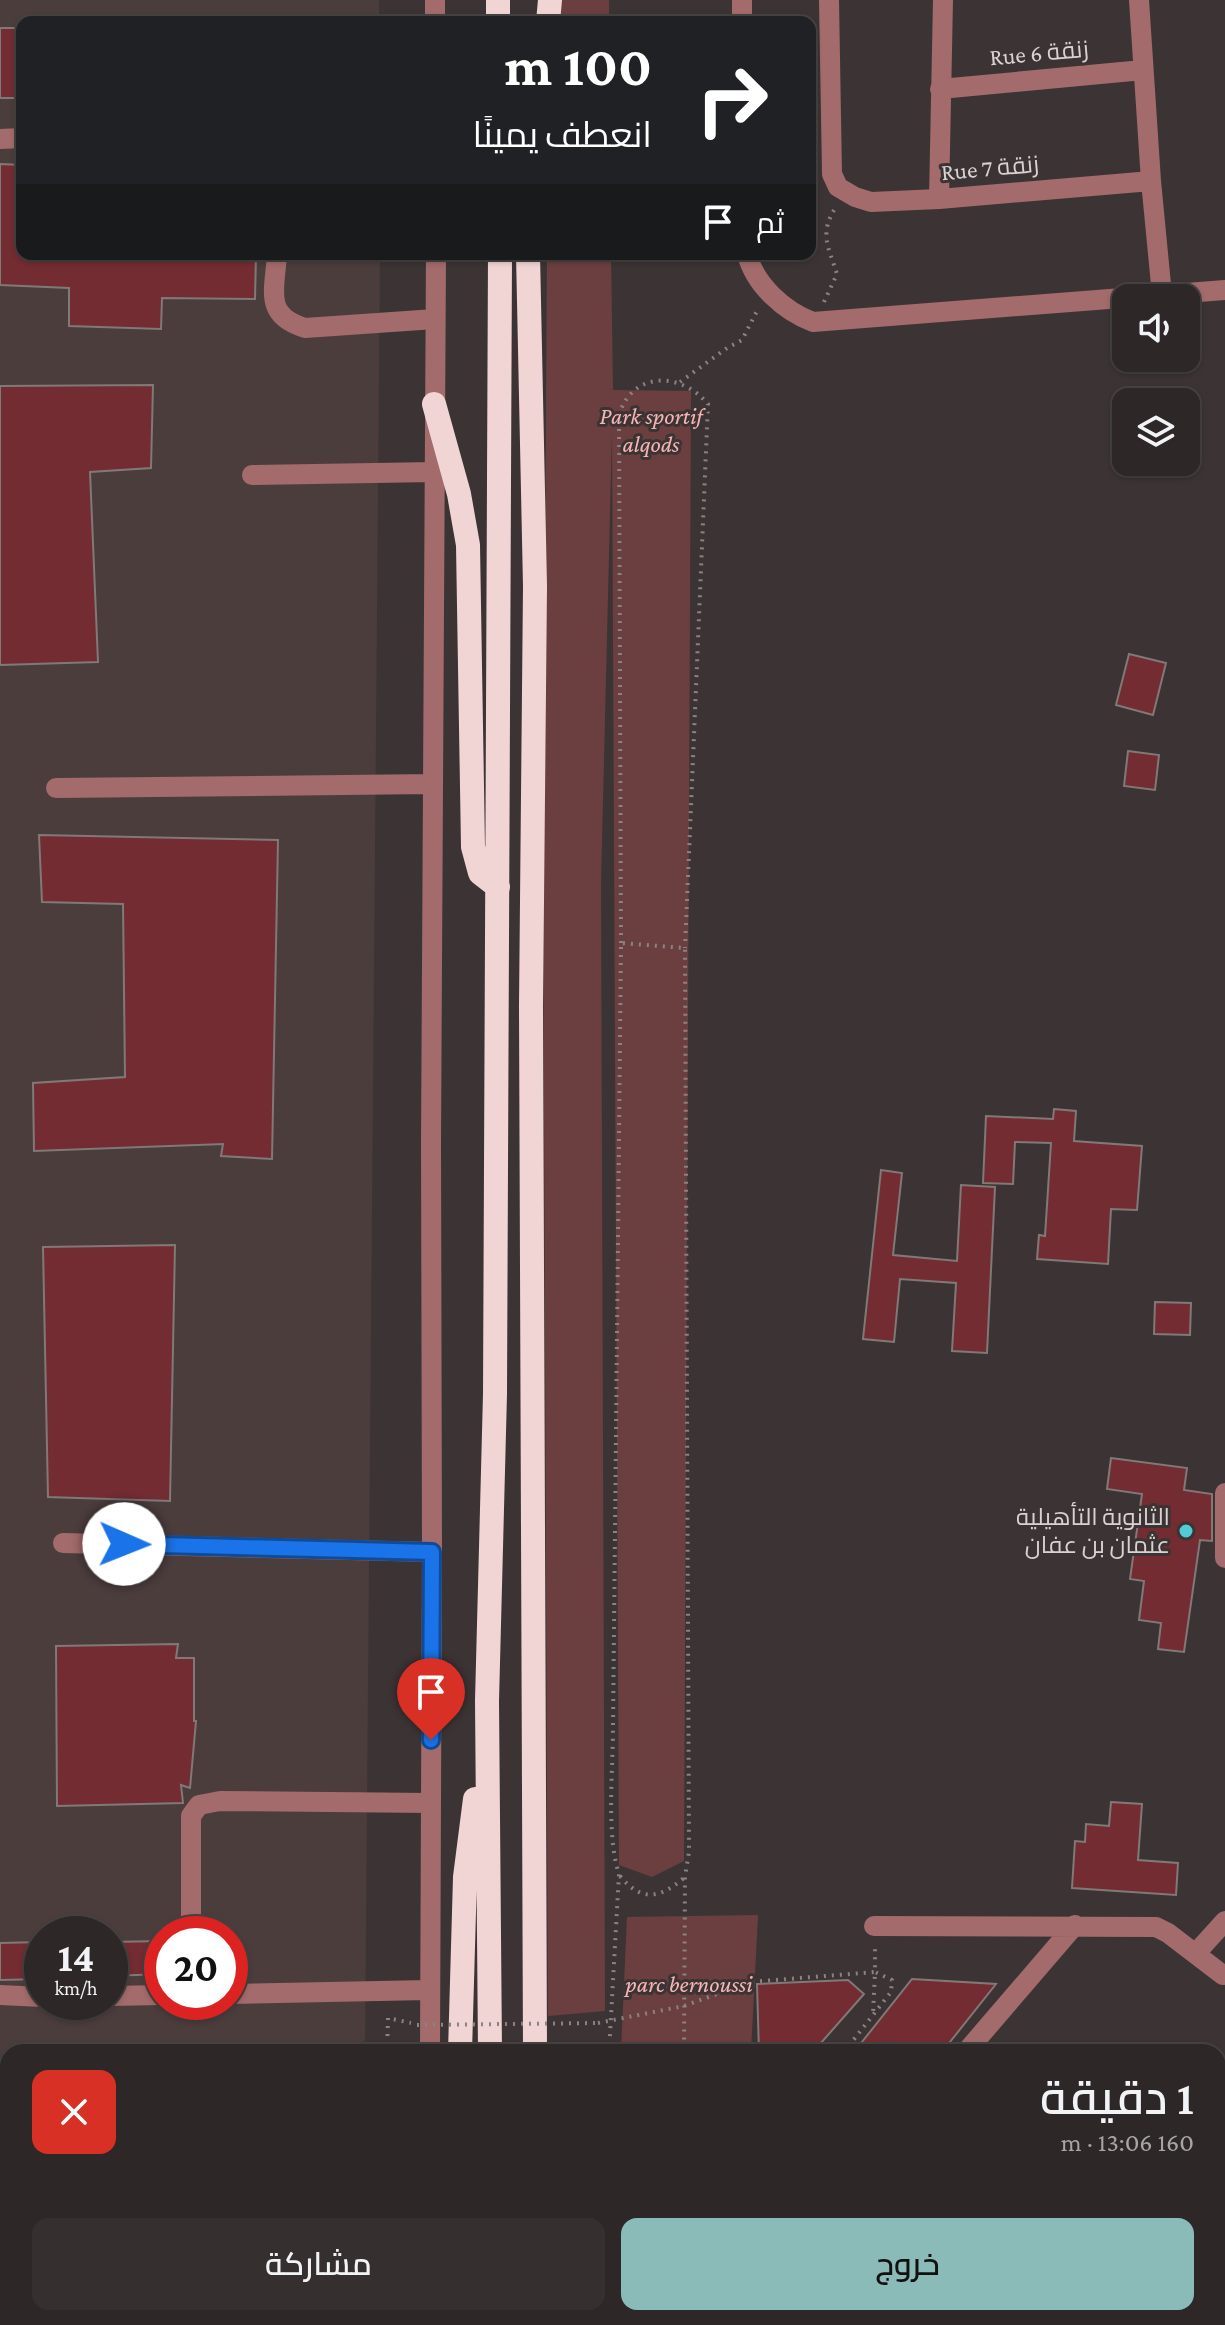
<!DOCTYPE html>
<html lang="ar">
<head>
<meta charset="utf-8">
<style>
	body { margin:0; font-family:"Crimson Pro",Cairo,serif; background:#352f2f; color:#f1f3f6; direction:rtl; height:100vh; display:flex; flex-direction:column; font-size:30px; white-space:nowrap }
	* { box-sizing:border-box; margin:0 }
	p { font-size:26px; color:#a7a5a7 }
	.icon { flex:none; width:44px; height:44px; fill:none; stroke:currentColor; stroke-width:2; stroke-linecap:round; stroke-linejoin:round }
	.map { position:relative; flex:1; overflow:hidden; direction:ltr }
	.panel { position:absolute; left:0px; top:2044px; width:1226px; height:282px; display:flex; flex-direction:column; background:#2d2727; border-radius:24px 24px 0 0; box-shadow:0 2px 6px #0004,0 0 0 2px #484444; direction:rtl }
	.panel>* { flex:none }
	.top-card { position:absolute; left:16px; top:16px; width:800px; height:244px; border-radius:16px; box-shadow:0 2px 6px #0004,0 0 0 2px #484444; direction:rtl; background:#202124; color:#fff; overflow:hidden }
	.fabs { position:absolute; left:1112px; top:284px; display:grid; gap:16px }
	.fabs a { display:grid; place-items:center; width:88px; height:88px; border-radius:16px; background:#2d2727; box-shadow:0 2px 6px #0004,0 0 0 2px #484444; font-size:40px }
	.speed { position:absolute; left:24px; top:1916px; display:flex; gap:16px; font-size:40px; font-weight:700; text-align:center }
	.speed>* { display:grid; place-content:center; width:104px; height:104px; border-radius:50%; background:#2d2727; box-shadow:0 2px 6px #0004,0 0 0 2px #484444; line-height:1 }
	.speed small { font-size:20px; font-weight:400 }
	.speed .limit { border:12px solid #d22; background:#fff; color:#111 }
	.pin { position:absolute; display:grid; place-items:center; width:68px; height:68px; color:#fff; margin:-82px -34px; border-radius:50% 50% 50% 0; rotate:-45deg; box-shadow:0 0 8px #0007 }
	.pin .icon { rotate:45deg }
	.me { position:absolute; width:88px; margin:-44px; rotate:91deg; stroke-linejoin:round; filter:drop-shadow(0 0 6px #0008) }
	.turn { display:flex; align-items:center; gap:28px; height:168px; padding:0 32px; font-size:36px }
	.turn .icon { width:104px; height:104px; stroke-width:2.5 }
	.turn b { display:block; font-size:56px; line-height:68px }
	.then { display:flex; align-items:center; height:76px; padding:0 32px; background:#0003; gap:16px; font-size:30px }
	.round { display:grid; place-items:center; flex:none; width:84px; height:84px; border-radius:16px; background:#352f2f }
	.summary { display:flex; align-items:center; justify-content:space-between; height:136px; padding:0 32px }
	h1 { font-size:48px; font-weight:600; line-height:60px }
	.action { display:flex; gap:16px; margin-top:auto; padding:16px 32px }
	.action a { flex:1; height:92px; border-radius:16px; background:#8bbbb9; color:#111; font-size:32px; font-weight:600; line-height:92px; text-align:center }
	.action a+a { background:#352f2f; color:#f1f3f6 }
	.map>svg:first-child { display:block }
	.built { fill:#4c3d3d; fill-rule:evenodd }
	.green { fill:#6b3f40 }
	.building { fill:#732c31; stroke:#817878; stroke-width:2 }
	.lines { fill:none; stroke-linecap:round; stroke-linejoin:round }
	.path { stroke:#8a8383; stroke-width:4; stroke-dasharray:2 6; stroke-linecap:butt }
	.minor { stroke:#a36b6b; stroke-width:20 }
	.highway { stroke:#f1d5d4; stroke-width:24 }
	.path-bridge { stroke:#8a8383; stroke-width:4; stroke-dasharray:2 6; stroke-linecap:butt }
	.route-casing { stroke:#114b97; stroke-width:20 }
	.route { stroke:#1a73e8; stroke-width:14 }
	.poi-dot { fill:#51ccd4; stroke:#3c3434; stroke-width:3 }
	.labels { text-anchor:middle; stroke-width:6; stroke-linejoin:round; paint-order:stroke }
	.street-label { font-size:24px; fill:#d8d2d2; stroke:#3c3434 }
	.park-label { font-size:24px; font-style:italic; fill:#f8b5b5; stroke:#3c3434 }
	.poi-label { font-size:24px; fill:#d8d2d2; stroke:#3c3434; text-anchor:end }
</style>
</head>
<body>
<div class="map">
<svg width="1225" height="2325" viewBox="0 0 1225 2325">
	<rect width="100%" height="100%" fill="#3c3434"/>
	<path class="built" d="M 0,0 L 379,0 L 379,22 L 22,22 L 22,254 L 380,254 L 365,2041 L 333,2052 L 8,2052 L 8,2159 L 0,2162 ZM 42,1934 L 110,1934 L 110,2002 L 42,2002 ZM 162,1934 L 230,1934 L 230,2002 L 162,2002 Z"/>
	<path class="green" d="M 561,0 L 609,0 L 609,22 L 558,22 Z
		M 547,254 L 611,254 L 613,390 L 691,391 L 684,1861 L 652,1877 L 619,1865 L 612,431 L 601,883 L 605,2011 L 548,2016 L 543,878 Z
		M 758,1915 L 751,2052 L 621,2052 L 627,1917 Z
		M 608,2318 L 739,2318 L 739,2325 L 608,2325 Z"/>
	<path class="building" d="M 0,28 L 22,28 L 22,98 L 0,98 Z
		M 0,164 L 22,165 L 22,254 L 256,254 L 255,299 L 162,298 L 161,329 L 69,326 L 69,288 L 0,285 Z
		M 153,385 L 151,468 L 90,472 L 98,662 L 0,665 L 0,386 Z
		M 1129,654 L 1166,663 L 1153,715 L 1116,705 Z
		M 1128,751 L 1159,755 L 1155,790 L 1124,786 Z
		M 39,835 L 278,840 L 272,1159 L 221,1156 L 223,1144 L 34,1151 L 33,1083 L 125,1077 L 123,904 L 42,902 Z
		M 1054,1109 L 1076,1111 L 1074,1141 L 1142,1146 L 1137,1210 L 1111,1209 L 1108,1264 L 1037,1259 L 1039,1235 L 1045,1236 L 1051,1143 L 1015,1142 L 1013,1184 L 983,1183 L 986,1116 L 1053,1119 Z
		M 881,1170 L 902,1173 L 893,1255 L 957,1261 L 961,1185 L 995,1187 L 987,1353 L 952,1351 L 956,1283 L 900,1279 L 894,1342 L 863,1339 Z
		M 175,1245 L 170,1501 L 48,1497 L 43,1247 Z
		M 1155,1302 L 1191,1303 L 1190,1335 L 1154,1334 Z
		M 1111,1458 L 1187,1468 L 1184,1490 L 1212,1494 L 1212,1541 L 1200,1540 L 1184,1652 L 1158,1649 L 1161,1623 L 1139,1620 L 1144,1581 L 1130,1579 L 1142,1494 L 1107,1489 Z
		M 178,1644 L 176,1658 L 194,1658 L 194,1721 L 196,1721 L 190,1788 L 181,1785 L 183,1803 L 57,1806 L 56,1646 Z
		M 1111,1802 L 1142,1804 L 1138,1860 L 1178,1863 L 1176,1895 L 1072,1888 L 1075,1841 L 1085,1842 L 1086,1824 L 1109,1826 Z
		M 162,1941 L 162,1974 L 110,1976 L 110,1942 Z
		M 42,1942 L 42,1979 L 0,1980 L 0,1943 Z
		M 912,1979 L 996,1984 L 942,2052 L 854,2052 Z
		M 848,1980 L 864,1994 L 813,2052 L 759,2052 L 757,1984 Z"/>
	<g class="lines">
		<path class="path" d="M 824,302 L 837,274 C 828,246 819,233 836,207
			M 680,382 L 727,348 L 742,340 L 758,309
			M 621,943 L 619,415 C 633,370 681,372 708,404 L 685,948
			M 620,1876 C 642,1903 661,1898 685,1877
			M 598,2023 L 684,2006 L 750,1982 L 875,1972 L 875,1946
			M 387,2052 L 388,2018 L 411,2023
			M 609,2052 L 619,1874 C 606,1835 613,1770 613,1727 L 621,943 L 685,948 L 689,1852 L 685,1877 L 684,2052
			M 844,2052 L 891,1992 L 892,1980 L 875,1972 L 873,2014
			M 685,2318 L 685,2325
			M 607,2325 L 607,2318"/>
		<path class="minor" d="M 435,0 L 435,22
			M 829,0 L 832,174 L 838,187 L 855,197 L 871,202 L 939,199 L 1151,181
			M 1139,0 L 1151,181 L 1162,295
			M 742,22 L 742,0
			M 940,89 L 1143,70
			M 0,139 L 22,138
			M 939,199 L 943,0
			M 277,254 C 275,290 263,315 305,328 L 435,319
			M 747,254 C 755,285 784,311 813,322 L 1225,290
			M 252,475 L 434,472
			M 56,788 L 433,784
			M 1225,1493 L 1225,1558
			M 63,1543 L 432,1552
			M 874,1926 L 1156,1927 L 1168,1933 L 1223,1975
			M 191,1934 L 191,1816 L 199,1805 L 220,1801 L 430,1803
			M 1196,1953 L 1225,1921
			M 230,1994 L 428,1990
			M 0,1995 L 42,1997
			M 110,1996 L 162,1995
			M 430,2052 L 432,1552 L 431,1143 L 436,254
			M 966,2052 L 1075,1925
			M 1218,2124 L 1225,2115
			M 0,2206 L 8,2203
			M 38,2318 L 39,2325
			M 957,2318 L 965,2325
			M 1126,2318 L 1134,2325
			M 336,2325 L 336,2318
			M 428,2325 L 428,2318
			M 759,2325 L 759,2318
			M 1043,2325 L 1049,2318"/>
		<path class="highway" d="M 498,0 L 498,22
			M 548,22 L 550,0
			M 528,254 L 535,586 L 531,1006 L 535,2052
			M 434,404 L 459,494 L 468,545 L 473,847 L 480,873 L 498,887
			M 460,2052 L 465,1877 L 475,1799
			M 490,2052 L 487,1701 L 495,1394 L 500,254
			M 492,2318 L 492,2325
			M 536,2318 L 536,2325
			M 448,2325 L 449,2318"/>
		<path class="path-bridge" d="M 417,2025 L 598,2023"/>
	</g>
	<g class="lines">
		<g class="route-casing">
			<path id="route" d="M 124,1544 L 432,1552 L 431,1740"/>
		</g>
		<use href="#route" class="route"/>
	</g>
	<circle class="poi-dot" cx="1186" cy="1531" r="8"/>
	<g class="labels">
		<g class="street-label">
			<text transform="translate(1039 53) rotate(-5)" y="8">Rue 6 زنقة</text>
			<text transform="translate(990 168) rotate(-5)" y="8">Rue 7 زنقة</text>
		</g>
		<g class="park-label">
			<text x="651" y="424">Park sportif<tspan x="651" dy="28">alqods</tspan></text>
			<text x="689" y="1992">parc bernoussi</text>
		</g>
		<g class="poi-label">
			<text x="1170" y="1525">الثانوية التأهيلية<tspan x="1170" dy="28">عثمان بن عفان</tspan></text>
		</g>
	</g>
</svg>
<div class="fabs">
<a><svg class="icon" aria-label="sound" viewBox="0 0 24 24"><path d="M4 9h4l5-4v14l-5-4H4zM17 9q2 3 0 6"/></svg></a>
<a><svg class="icon" aria-label="layers" viewBox="0 0 24 24"><path d="M12 4l9 5-9 5-9-5zM3 14l9 5 9-5"/></svg></a>
</div>
<div class="speed"><div>14<small>km/h</small></div><div class="limit">20</div></div>
<div class="pin" style="left:431px;top:1740px;background:#d93025"><svg class="icon" aria-label="arrive" viewBox="0 0 24 24"><path d="M6 21V4h12l-3 4 3 4H6"/></svg></div>
<svg class="me" style="left:124px;top:1544px" viewBox="-20 -20 40 40"><circle r="19" fill="#fff"/><path d="M0-13L10 11 0 6-10 11z" fill="#1a73e8"/></svg>
<div class="top-card">
<div class="turn"><svg class="icon" aria-label="right" viewBox="0 0 24 24"><path d="M7 20v-9h11M14 6l5 5-5 5"/></svg><div><b>100 m</b>انعطف يمينًا</div></div>
<div class="then">ثم<svg class="icon" aria-label="arrive" viewBox="0 0 24 24"><path d="M6 21V4h12l-3 4 3 4H6"/></svg></div>
</div>
<section class="panel">
<div class="summary"><div><h1>1 دقيقة</h1><p>160 m · 13:06</p></div><a class="round" style="background:#d93025;color:#fff"><svg class="icon" aria-label="close" viewBox="0 0 24 24"><path d="M6 6l12 12M18 6L6 18"/></svg></a></div>
<div class="action"><a>خروج</a><a>مشاركة</a></div>
</section>
</div>
</body>
</html>
